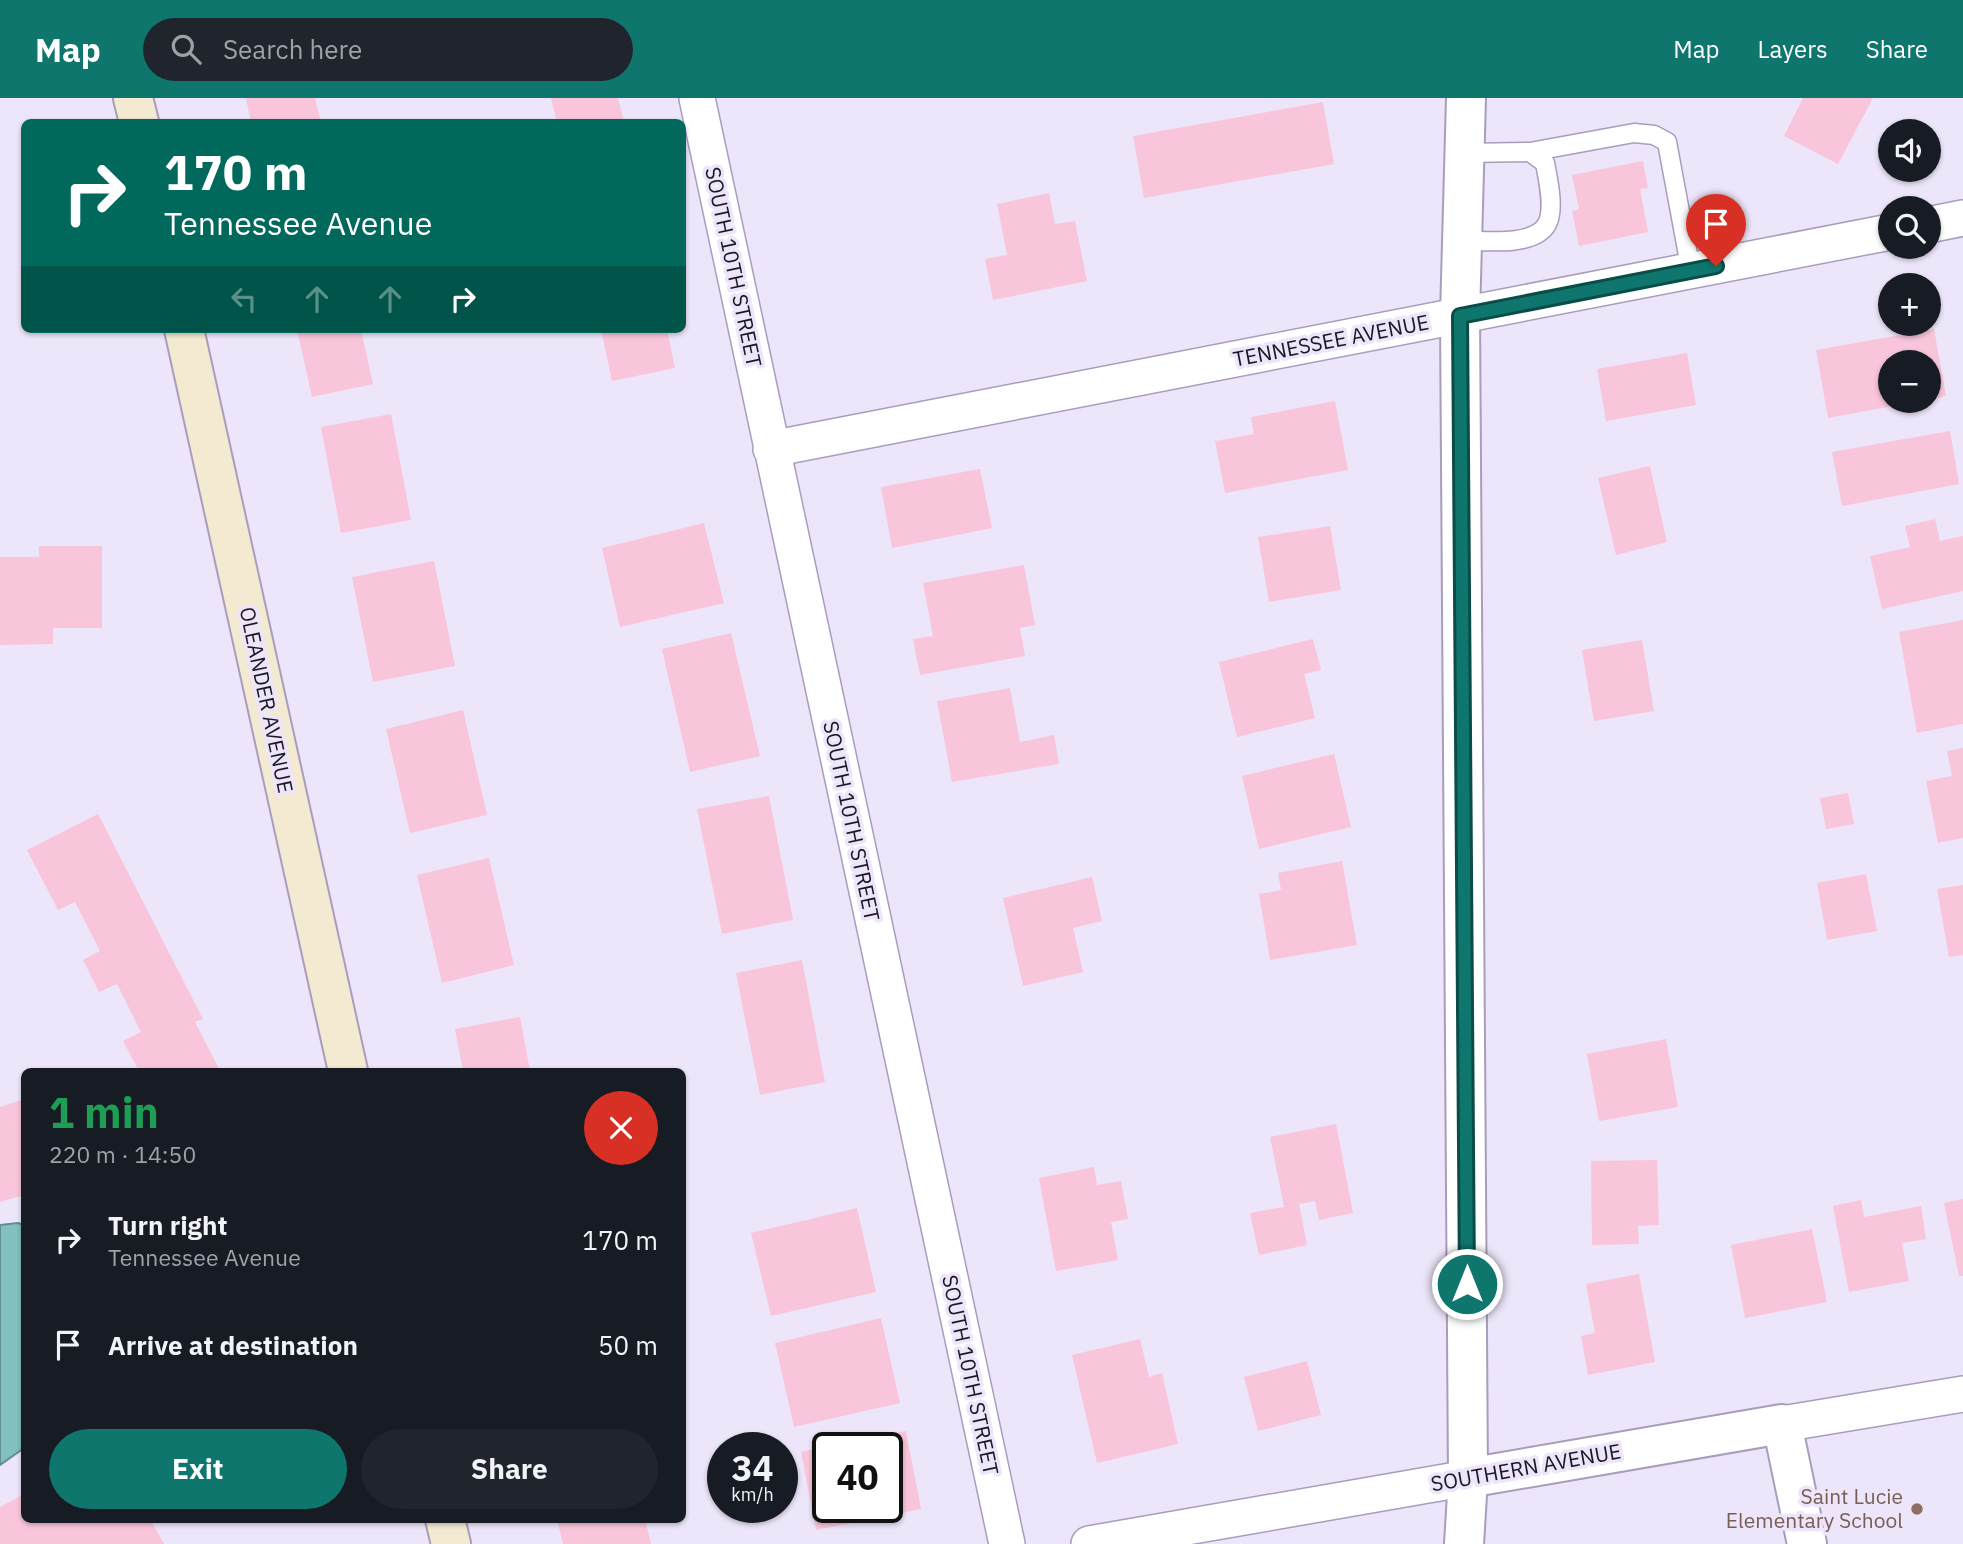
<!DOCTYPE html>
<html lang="en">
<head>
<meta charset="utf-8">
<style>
	body { margin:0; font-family:"IBM Plex Sans",sans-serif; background:#20242c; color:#f1f3f6; height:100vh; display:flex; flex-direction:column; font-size:26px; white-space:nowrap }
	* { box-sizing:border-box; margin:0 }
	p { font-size:23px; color:#9ea1a6 }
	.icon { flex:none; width:38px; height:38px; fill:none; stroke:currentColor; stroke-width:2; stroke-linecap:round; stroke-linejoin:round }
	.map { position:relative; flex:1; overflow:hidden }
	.side { position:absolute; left:21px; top:970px; width:665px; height:455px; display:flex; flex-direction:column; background:#171b24; border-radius:10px; box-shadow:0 2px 5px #0004 }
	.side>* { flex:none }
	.hud { position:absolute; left:21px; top:21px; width:665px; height:214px; border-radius:10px; box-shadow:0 2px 5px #0004; background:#00695c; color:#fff; overflow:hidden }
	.fabs { position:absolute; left:1878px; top:21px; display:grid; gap:14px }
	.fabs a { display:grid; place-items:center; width:63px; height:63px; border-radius:50%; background:#171b24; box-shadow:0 2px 5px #0004; font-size:35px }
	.speed { position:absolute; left:707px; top:1334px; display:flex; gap:14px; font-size:35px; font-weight:700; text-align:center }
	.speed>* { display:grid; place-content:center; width:91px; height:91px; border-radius:50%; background:#171b24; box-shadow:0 2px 5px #0004; line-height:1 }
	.speed small { font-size:18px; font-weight:400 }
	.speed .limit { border:4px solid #111; border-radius:10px; background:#fff; color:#111 }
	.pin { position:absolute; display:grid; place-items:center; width:60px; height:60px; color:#fff; margin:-72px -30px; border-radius:50% 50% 50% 0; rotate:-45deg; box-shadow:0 0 7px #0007 }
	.pin .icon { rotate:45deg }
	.me { position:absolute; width:77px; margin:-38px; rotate:0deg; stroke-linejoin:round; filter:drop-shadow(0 0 5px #0008) }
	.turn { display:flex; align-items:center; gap:24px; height:147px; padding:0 28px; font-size:32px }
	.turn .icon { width:91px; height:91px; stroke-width:2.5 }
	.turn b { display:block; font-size:49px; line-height:60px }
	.lanes { display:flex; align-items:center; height:66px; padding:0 28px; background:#0003; justify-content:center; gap:35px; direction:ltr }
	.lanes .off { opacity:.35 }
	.round { display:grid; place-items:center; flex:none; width:74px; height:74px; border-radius:37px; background:#20242c }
	.headline { display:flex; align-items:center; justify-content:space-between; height:119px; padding:0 28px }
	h1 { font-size:42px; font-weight:800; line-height:52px; color:#1e9e55 }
	.primary-button { display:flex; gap:14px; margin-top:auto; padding:14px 28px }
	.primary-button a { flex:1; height:80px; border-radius:42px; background:#0f766e; color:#fff; font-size:28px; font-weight:800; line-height:80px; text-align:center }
	.primary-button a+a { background:#20242c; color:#f1f3f6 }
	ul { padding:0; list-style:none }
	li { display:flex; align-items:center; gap:21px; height:105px; padding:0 28px }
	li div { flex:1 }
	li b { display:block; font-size:26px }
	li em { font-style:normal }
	header { display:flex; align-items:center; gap:42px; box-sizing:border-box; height:98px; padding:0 35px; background:#0f766e; color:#fff }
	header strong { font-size:33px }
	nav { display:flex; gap:38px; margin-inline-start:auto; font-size:24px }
	.search { width:490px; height:63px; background:#20242c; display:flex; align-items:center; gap:18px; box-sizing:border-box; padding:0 24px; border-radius:38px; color:#9ea1a6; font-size:26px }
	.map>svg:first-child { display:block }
	.water { fill:#82c1c0; stroke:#638e91; stroke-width:2 }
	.building { fill:#f9c5da }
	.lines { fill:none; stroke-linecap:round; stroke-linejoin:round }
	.service-casing { stroke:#a89dbd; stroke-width:21 }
	.minor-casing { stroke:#a89dbd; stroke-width:38 }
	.tertiary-casing { stroke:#a89dbd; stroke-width:42 }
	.secondary-casing { stroke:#a89dbd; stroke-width:42 }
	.service { stroke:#fff; stroke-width:18 }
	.minor { stroke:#fff; stroke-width:35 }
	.tertiary { stroke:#fff; stroke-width:38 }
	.secondary { stroke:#f4e9d1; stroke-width:38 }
	.route-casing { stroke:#0a4d48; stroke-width:18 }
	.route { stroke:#0f766e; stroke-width:12 }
	.education-dot { fill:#8d6e63; stroke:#ede5fa; stroke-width:2.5 }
	.labels { text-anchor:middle; stroke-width:7; stroke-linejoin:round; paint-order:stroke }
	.street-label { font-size:21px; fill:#1c1724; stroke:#ede5fa }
	.education-label { font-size:21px; fill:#785e54; stroke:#ede5fa; text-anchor:end }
</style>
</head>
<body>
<header>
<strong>Map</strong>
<div class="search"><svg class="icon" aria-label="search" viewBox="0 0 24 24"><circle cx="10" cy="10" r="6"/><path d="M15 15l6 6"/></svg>Search here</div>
<nav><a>Map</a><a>Layers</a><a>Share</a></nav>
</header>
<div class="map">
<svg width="1963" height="1446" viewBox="0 0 1963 1446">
	<rect width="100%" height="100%" fill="#ede5fa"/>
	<path class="water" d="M 18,1125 L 24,1127 L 24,1350 L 0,1367 L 0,1127 Z"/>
	<path class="building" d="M 246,0 L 315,0 L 321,24 L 251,24 Z
		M 551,0 L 618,0 L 624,24 L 557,24 Z
		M 1803,0 L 1873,0 L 1838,66 L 1784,38 Z
		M 1323,4 L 1334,66 L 1144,100 L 1133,38 Z
		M 1643,63 L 1648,90 L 1640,91 L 1648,134 L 1579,148 L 1572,113 L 1579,111 L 1572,77 Z
		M 1049,95 L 1055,126 L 1075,123 L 1087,183 L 993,202 L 985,161 L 1007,157 L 997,106 Z
		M 297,231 L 361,231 L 373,286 L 312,299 Z
		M 601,231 L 667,231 L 675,270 L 612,283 Z
		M 1934,231 L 1946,298 L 1928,302 L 1928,264 L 1890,264 L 1890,303 L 1915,304 L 1828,320 L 1816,252 Z
		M 1687,255 L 1696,307 L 1606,323 L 1597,271 Z
		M 1335,303 L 1348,372 L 1225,395 L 1215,343 L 1254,336 L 1251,319 Z
		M 391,316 L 411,422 L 341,435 L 321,329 Z
		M 1950,333 L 1959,386 L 1842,408 L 1832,354 Z
		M 1650,368 L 1667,444 L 1616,457 L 1598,380 Z
		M 980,371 L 992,430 L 892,450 L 881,389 Z
		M 1935,421 L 1940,443 L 1963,438 L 1963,493 L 1882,511 L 1870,458 L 1910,449 L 1905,428 Z
		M 704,425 L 724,505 L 620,529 L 602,450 Z
		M 1330,428 L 1341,492 L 1269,504 L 1258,439 Z
		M 39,448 L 102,448 L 102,530 L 53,530 L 53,546 L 0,547 L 0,459 L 39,459 Z
		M 434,463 L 455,568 L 373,584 L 352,479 Z
		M 1024,467 L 1035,527 L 1020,530 L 1025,558 L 920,577 L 913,541 L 933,538 L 923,485 Z
		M 1963,522 L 1963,626 L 1917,635 L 1899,534 Z
		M 731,535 L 760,658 L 690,674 L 662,551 Z
		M 1313,541 L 1321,572 L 1304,576 L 1315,620 L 1237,639 L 1219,564 Z
		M 1642,542 L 1654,613 L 1594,623 L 1582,552 Z
		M 1010,590 L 1020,644 L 1054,637 L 1059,666 L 952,684 L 937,603 Z
		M 463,612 L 487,717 L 410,735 L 386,631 Z
		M 1963,650 L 1963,740 L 1938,745 L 1926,683 L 1952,678 L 1947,653 Z
		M 1334,656 L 1351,729 L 1259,751 L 1242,678 Z
		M 1848,695 L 1854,726 L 1826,731 L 1820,700 Z
		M 769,698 L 793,822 L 722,836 L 697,711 Z
		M 98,716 L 203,921 L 195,924 L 219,971 L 215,973 L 139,973 L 123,943 L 141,934 L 117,886 L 99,894 L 83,862 L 100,853 L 75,804 L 58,812 L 27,752 Z
		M 489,760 L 514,867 L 442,885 L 417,777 Z
		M 1342,763 L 1357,847 L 1270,862 L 1259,796 L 1281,792 L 1278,775 Z
		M 1866,776 L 1877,833 L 1827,842 L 1817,785 Z
		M 1092,779 L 1102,823 L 1073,830 L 1083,874 L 1023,888 L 1003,800 Z
		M 1963,787 L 1963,857 L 1949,859 L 1937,791 Z
		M 802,862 L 825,984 L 760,997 L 736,875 Z
		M 520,919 L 530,973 L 463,973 L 455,931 Z
		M 1666,941 L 1678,1009 L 1599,1023 L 1587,956 Z
		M 24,1001 L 24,1097 L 0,1104 L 0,1009 Z
		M 1336,1026 L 1353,1115 L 1319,1122 L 1315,1103 L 1299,1106 L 1307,1147 L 1259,1157 L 1250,1115 L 1284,1109 L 1270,1039 Z
		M 1657,1062 L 1659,1127 L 1638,1128 L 1639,1146 L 1592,1147 L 1591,1063 Z
		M 1094,1069 L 1097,1087 L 1121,1083 L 1128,1121 L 1111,1124 L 1118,1162 L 1056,1173 L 1039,1080 Z
		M 1963,1101 L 1963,1178 L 1959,1178 L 1944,1105 Z
		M 1861,1102 L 1864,1119 L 1921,1108 L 1926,1141 L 1902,1145 L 1909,1183 L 1849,1194 L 1833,1108 Z
		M 857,1110 L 876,1194 L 771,1218 L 751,1135 Z
		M 1812,1131 L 1827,1204 L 1745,1220 L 1731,1147 Z
		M 1639,1176 L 1655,1264 L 1588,1277 L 1581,1238 L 1595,1235 L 1586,1186 Z
		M 881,1220 L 900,1305 L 794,1329 L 775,1245 Z
		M 1140,1241 L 1149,1279 L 1162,1275 L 1178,1346 L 1097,1365 L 1072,1257 Z
		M 1307,1263 L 1321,1317 L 1258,1333 L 1244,1279 Z
		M 906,1333 L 921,1411 L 816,1432 L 801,1354 L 828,1348 L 828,1409 L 887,1409 L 887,1349 L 830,1348 Z
		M 24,1396 L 24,1421 L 150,1421 L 164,1446 L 0,1446 L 0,1409 Z
		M 557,1421 L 645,1421 L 651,1446 L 563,1446 Z"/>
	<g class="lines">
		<g class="service-casing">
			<path id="service" d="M 1530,54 L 1634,35 L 1654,37 L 1667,44 L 1691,173
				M 1462,142 C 1485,143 1534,149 1547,126 C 1555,111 1548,81 1545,65 L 1530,54 L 1465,55"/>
		</g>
		<g class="minor-casing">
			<path id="minor" d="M 697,0 L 1007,1446
				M 1928,127 L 1963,120
				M 771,351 L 1890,134
				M 1782,1326 L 1963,1296
				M 1089,1446 L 1468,1380"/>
		</g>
		<g class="tertiary-casing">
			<path id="tertiary" d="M 1468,1380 L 1782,1326 L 1807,1446
				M 1464,1446 L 1468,1380 L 1460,218 L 1466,0"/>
		</g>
		<g class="secondary-casing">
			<path id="secondary" d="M 133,0 L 139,24
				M 184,231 L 348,973
				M 445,1421 L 451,1446"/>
		</g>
		<use href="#service" class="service"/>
		<use href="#minor" class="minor"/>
		<use href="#tertiary" class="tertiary"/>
		<use href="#secondary" class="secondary"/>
	</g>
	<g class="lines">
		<g class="route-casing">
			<path id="route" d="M 1467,1186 L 1460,218 L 1716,168"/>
		</g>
		<use href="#route" class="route"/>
	</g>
	<circle class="education-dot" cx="1917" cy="1411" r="7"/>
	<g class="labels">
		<g class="street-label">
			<text transform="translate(733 169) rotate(78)" y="7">SOUTH 10TH STREET</text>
			<text transform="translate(1331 243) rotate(-11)" y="7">TENNESSEE AVENUE</text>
			<text transform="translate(266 602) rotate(78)" y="7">OLEANDER AVENUE</text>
			<text transform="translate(851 723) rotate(78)" y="7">SOUTH 10TH STREET</text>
			<text transform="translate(970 1277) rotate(78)" y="7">SOUTH 10TH STREET</text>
			<text transform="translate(1526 1370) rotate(-10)" y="7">SOUTHERN AVENUE</text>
		</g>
		<g class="education-label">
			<text x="1903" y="1406">Saint Lucie<tspan x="1903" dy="24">Elementary School</tspan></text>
		</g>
	</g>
</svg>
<div class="fabs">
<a><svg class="icon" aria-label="sound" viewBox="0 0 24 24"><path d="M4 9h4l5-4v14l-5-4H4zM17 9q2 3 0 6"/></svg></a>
<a><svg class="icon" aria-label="search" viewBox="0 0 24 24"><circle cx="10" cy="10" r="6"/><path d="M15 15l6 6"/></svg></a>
<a>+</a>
<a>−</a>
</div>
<div class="speed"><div>34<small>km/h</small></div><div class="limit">40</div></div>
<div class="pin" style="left:1716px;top:168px;background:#d93025"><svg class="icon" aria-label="arrive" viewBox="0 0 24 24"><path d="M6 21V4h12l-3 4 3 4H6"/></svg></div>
<svg class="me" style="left:1467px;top:1186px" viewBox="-20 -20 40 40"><circle r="17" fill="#0f766e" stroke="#fff" stroke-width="3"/><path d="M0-11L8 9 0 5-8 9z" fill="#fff"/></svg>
<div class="hud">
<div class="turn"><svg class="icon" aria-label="right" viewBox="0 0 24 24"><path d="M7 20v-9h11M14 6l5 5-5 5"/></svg><div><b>170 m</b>Tennessee Avenue</div></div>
<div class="lanes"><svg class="icon off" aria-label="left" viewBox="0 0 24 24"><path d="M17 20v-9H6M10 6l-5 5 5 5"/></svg><svg class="icon off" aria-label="ahead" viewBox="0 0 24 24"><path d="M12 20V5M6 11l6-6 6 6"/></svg><svg class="icon off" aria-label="ahead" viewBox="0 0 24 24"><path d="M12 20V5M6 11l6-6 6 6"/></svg><svg class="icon" aria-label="right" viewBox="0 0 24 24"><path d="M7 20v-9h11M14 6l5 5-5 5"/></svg></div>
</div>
<section class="side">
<div class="headline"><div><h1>1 min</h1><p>220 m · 14:50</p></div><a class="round" style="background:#d93025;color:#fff"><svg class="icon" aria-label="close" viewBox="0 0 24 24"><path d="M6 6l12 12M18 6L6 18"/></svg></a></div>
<ul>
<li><svg class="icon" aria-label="right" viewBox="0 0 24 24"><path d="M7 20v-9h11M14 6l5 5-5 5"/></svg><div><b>Turn right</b><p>Tennessee Avenue</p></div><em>170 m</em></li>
<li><svg class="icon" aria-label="arrive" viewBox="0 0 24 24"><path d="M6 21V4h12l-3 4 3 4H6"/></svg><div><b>Arrive at destination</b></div><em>50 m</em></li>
</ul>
<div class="primary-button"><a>Exit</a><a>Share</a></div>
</section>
</div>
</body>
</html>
